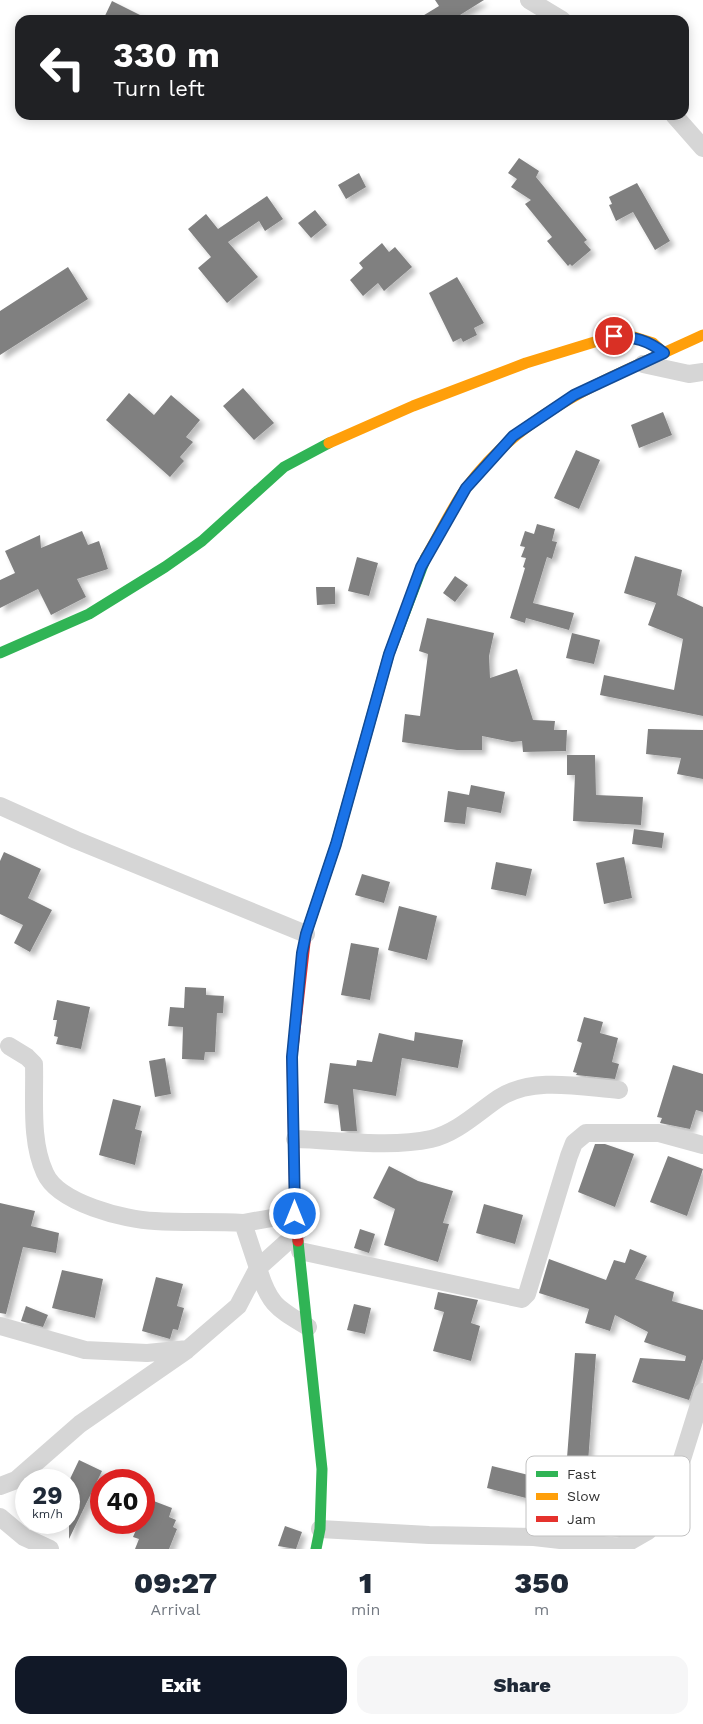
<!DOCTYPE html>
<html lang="en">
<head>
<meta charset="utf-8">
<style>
	body { margin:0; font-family:"Work Sans",sans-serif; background:#f6f6f7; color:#1f2937; height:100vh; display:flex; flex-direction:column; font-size:19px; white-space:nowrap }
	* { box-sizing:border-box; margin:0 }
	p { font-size:16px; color:#747a83 }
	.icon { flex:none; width:28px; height:28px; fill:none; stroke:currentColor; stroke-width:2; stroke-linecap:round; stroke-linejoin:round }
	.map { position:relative; height:1549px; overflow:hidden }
	.sheet { display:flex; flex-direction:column; background:#fff; flex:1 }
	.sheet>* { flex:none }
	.guide { position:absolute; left:15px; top:15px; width:674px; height:105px; border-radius:15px; box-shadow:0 2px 12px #0003; background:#202124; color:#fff; overflow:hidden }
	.speed { position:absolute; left:15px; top:1469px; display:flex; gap:10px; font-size:25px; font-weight:700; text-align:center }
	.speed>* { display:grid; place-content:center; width:65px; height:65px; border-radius:50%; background:#fff; box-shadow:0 2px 12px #0003; line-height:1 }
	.speed small { font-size:12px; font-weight:400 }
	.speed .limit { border:8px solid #d22; background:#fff; color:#111 }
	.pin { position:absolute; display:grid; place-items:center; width:42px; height:42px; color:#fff; margin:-21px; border:2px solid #fff; border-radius:50%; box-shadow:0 1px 5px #0007 }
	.me { position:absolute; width:55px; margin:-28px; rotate:0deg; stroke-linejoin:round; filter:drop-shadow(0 0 4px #0008) }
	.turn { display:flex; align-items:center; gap:18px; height:105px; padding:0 15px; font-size:22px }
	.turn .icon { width:65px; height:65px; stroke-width:2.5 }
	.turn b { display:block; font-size:35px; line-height:42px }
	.eta { display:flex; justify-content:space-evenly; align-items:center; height:85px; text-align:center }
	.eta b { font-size:30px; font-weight:800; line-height:35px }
	.button { display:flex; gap:10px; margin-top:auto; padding:10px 15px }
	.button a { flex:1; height:58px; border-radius:15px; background:#111827; color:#fff; font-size:20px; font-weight:800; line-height:58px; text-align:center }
	.button a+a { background:#f6f6f7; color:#1f2937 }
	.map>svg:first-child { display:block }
	.building { fill:#808080; filter:url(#shadow) }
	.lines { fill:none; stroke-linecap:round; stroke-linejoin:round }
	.street { stroke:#d6d6d6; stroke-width:18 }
	.fast { stroke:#30b455; stroke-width:11 }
	.slow { stroke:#ff9f0a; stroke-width:11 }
	.jam { stroke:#e5322d; stroke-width:11 }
	.route-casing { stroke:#114b97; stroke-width:12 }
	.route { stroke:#1a73e8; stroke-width:9 }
	.key { fill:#fff; stroke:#c2c2c2; stroke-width:1 }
	.key-label { font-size:14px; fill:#323232 }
</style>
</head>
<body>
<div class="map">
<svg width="703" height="1549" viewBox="0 0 703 1549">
	<defs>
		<filter id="shadow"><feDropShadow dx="4.5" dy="4.5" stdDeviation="2.5" flood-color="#0004"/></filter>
	</defs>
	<rect width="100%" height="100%" fill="#fff"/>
	<path class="building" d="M 435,0 L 484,0 L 452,20 L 416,20 L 439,6 Z
		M 112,1 L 150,20 L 103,20 Z
		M 519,158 L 539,171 L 536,177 L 587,240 L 584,242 L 591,250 L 572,266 L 570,264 L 568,266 L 547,241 L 552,237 L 525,204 L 531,200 L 511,187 L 517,179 L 508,173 Z
		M 359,173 L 366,187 L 346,199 L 338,185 Z
		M 637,183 L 670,241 L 655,250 L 633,212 L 616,221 L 609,205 L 612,204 L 609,197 Z
		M 267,196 L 283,219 L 265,231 L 259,221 L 228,242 L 258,277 L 227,303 L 198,268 L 211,257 L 188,229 L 206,214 L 218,229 Z
		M 315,210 L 327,225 L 311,238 L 298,223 Z
		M 382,243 L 389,252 L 395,247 L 412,267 L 384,291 L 378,283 L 363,296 L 350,280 L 363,268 L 359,263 Z
		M 68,267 L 88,299 L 0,355 L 0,311 Z
		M 457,277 L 484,323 L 474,328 L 477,335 L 463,342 L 461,338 L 453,342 L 429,293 Z
		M 243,388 L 274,423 L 254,440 L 223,406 Z
		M 129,393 L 154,415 L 171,395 L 200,420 L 186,437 L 193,442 L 180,457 L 184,461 L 170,477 L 106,420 Z
		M 663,412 L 672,435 L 639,448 L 631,425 Z
		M 576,450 L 600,460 L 579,509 L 554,498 Z
		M 537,524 L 555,529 L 552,541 L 557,542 L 552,559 L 547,557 L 533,603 L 574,613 L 569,630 L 526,618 L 525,623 L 510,618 L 525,568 L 523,567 L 526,558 L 521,557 L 525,547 L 520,546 L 525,531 L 534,534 Z
		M 82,531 L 88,545 L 99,541 L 108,569 L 77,579 L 86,597 L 51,615 L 38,589 L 0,608 L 0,580 L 15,573 L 5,551 L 40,535 L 41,548 Z
		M 635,556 L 682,570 L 677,595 L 703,607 L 703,716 L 600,695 L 604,675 L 674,690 L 683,639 L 648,625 L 656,603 L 624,593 Z
		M 357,557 L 378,563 L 369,596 L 348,591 Z
		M 455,576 L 468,585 L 455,602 L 443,593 Z
		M 316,587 L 335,587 L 335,604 L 317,605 Z
		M 427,618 L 494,633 L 489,656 L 490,678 L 517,669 L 533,720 L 555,721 L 554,730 L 567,730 L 566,751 L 523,752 L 522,741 L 512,742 L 482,736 L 482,750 L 457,750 L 402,742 L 405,714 L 420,716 L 428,654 L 419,651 Z
		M 572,633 L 600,640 L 594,664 L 566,658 Z
		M 648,729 L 703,730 L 703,779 L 677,774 L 681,758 L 646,754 Z
		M 567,755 L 595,755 L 596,795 L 643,797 L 641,825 L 573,821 L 575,775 L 567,775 Z
		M 471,785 L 505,792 L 501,813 L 467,807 L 465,824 L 444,822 L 448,791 L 469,795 L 467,805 Z
		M 634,829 L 664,833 L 662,848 L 632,844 Z
		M 4,852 L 41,869 L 28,898 L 52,910 L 30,952 L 14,943 L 23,925 L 0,914 L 0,861 Z
		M 624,857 L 632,898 L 604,904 L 596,863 Z
		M 496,862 L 532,869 L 526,896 L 491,889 Z
		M 362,874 L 390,882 L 384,903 L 355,895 Z
		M 399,906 L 437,916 L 427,960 L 388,950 Z
		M 351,943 L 379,948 L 370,1000 L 341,995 Z
		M 185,987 L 206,988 L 206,995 L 224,996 L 223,1013 L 217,1013 L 215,1052 L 205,1052 L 204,1060 L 182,1059 L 183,1027 L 168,1026 L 170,1007 L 184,1008 Z
		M 57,1000 L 90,1007 L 81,1049 L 56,1044 L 58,1037 L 54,1036 L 57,1020 L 53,1020 Z
		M 584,1017 L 603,1022 L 600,1033 L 618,1038 L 612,1062 L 619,1064 L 615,1079 L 576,1075 L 577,1073 L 573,1072 L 582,1043 L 577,1041 Z
		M 415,1032 L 463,1040 L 458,1068 L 402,1058 L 396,1096 L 353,1089 L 357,1131 L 341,1131 L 338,1105 L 324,1103 L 330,1063 L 356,1066 L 357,1060 L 372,1062 L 379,1033 L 414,1041 Z
		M 165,1058 L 171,1094 L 155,1097 L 149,1061 Z
		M 673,1065 L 703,1074 L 703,1112 L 696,1110 L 690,1129 L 660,1123 L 662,1118 L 657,1117 Z
		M 113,1099 L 141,1106 L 135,1129 L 142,1131 L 135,1165 L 99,1155 Z
		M 595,1144 L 605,1144 L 634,1154 L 615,1207 L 578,1192 Z
		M 668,1156 L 703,1169 L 687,1216 L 650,1202 Z
		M 389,1166 L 418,1181 L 453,1191 L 443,1223 L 449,1224 L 438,1262 L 384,1245 L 395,1209 L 373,1198 Z
		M 0,1203 L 35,1211 L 31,1226 L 59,1233 L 56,1253 L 23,1247 L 6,1314 L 0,1313 Z
		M 484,1204 L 523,1215 L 515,1244 L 476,1233 Z
		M 360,1229 L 375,1234 L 369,1253 L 354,1248 Z
		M 630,1249 L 647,1256 L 635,1279 L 674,1292 L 672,1301 L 703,1310 L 703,1359 L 689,1400 L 632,1382 L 640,1358 L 685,1361 L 686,1356 L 644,1342 L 648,1332 L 615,1315 L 610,1331 L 585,1323 L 589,1309 L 539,1293 L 549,1259 L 606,1280 L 614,1260 L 625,1263 Z
		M 62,1270 L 103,1279 L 95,1318 L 52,1308 Z
		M 156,1277 L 183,1284 L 177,1306 L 184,1308 L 178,1330 L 173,1329 L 170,1339 L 142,1331 Z
		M 438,1292 L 478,1300 L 471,1323 L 480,1326 L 471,1361 L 433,1351 L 444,1312 L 434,1309 Z
		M 354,1304 L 371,1308 L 365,1334 L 347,1330 Z
		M 26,1306 L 48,1315 L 43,1327 L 21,1321 Z
		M 575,1353 L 596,1354 L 587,1476 L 634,1490 L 620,1535 L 554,1515 L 557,1506 L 487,1488 L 492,1466 L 565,1484 Z
		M 79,1460 L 102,1471 L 69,1539 L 69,1481 Z
		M 151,1500 L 172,1508 L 169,1517 L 176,1520 L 173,1527 L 177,1529 L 169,1549 L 135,1549 L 139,1539 L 133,1537 L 139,1523 L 144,1522 Z
		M 285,1526 L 302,1532 L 296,1549 L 278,1546 Z"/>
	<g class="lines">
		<path class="street" d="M 529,0 L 562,20
			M 674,115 L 703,148
			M 643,364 L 689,374 L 703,372
			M 0,806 L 76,840 L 306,934
			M 9,1046 L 27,1057 L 34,1064 C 35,1099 30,1141 45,1173 C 58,1203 125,1220 155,1221 C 184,1223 214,1221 243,1223
			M 295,1139 C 337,1140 390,1148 431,1139 C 457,1133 478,1112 499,1098 C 533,1076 581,1087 619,1090
			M 298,1232 L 258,1268 C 269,1305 277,1308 308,1327
			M 300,1251 L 522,1299 L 527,1294 L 569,1156 L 574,1143 L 586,1133 L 659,1133 L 703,1145
			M 0,1326 L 85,1350 L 147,1353 L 188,1349 L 238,1306 L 258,1268 L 243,1223 L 295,1214
			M 0,1486 L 16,1480 L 80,1424 L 187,1350
			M 0,1517 L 24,1537 L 50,1549
			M 320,1529 L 429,1535 L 534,1537 L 620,1547 L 648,1531 L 673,1488 L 703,1392"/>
		<path class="fast" d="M 0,653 L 89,614 L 165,567 L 202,541 L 284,467 L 329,443
			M 306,934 L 336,844 L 389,654 L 426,557
			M 298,1241 L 322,1469 L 320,1529 L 316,1549"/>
		<path class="slow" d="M 329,443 L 413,406 L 526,363 L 614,336 L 634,337 L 653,343 L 664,353
			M 426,557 C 439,535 451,509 466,488 C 524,408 617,375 703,335"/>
		<path class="jam" d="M 298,1241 L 295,1214 L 292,1057 L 306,934"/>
	</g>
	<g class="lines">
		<g class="route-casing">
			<path id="route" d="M 295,1214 L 292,1057 L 302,953 L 306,934 L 336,844 L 389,654 L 421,567 L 466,488 L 513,436 L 574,395 L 664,353 C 648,340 634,337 614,336"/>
		</g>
		<use href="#route" class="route"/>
	</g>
	<rect x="526" y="1456" width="164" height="80" rx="8" class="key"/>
	<rect x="536" y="1471" width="22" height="6" fill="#30b455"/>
	<rect x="536" y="1493" width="22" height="7" fill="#ff9f0a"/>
	<rect x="536" y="1516" width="22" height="6" fill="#e5322d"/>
	<g class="key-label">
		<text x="567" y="1479">Fast</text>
		<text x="567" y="1501">Slow</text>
		<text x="567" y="1524">Jam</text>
	</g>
</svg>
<div class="speed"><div>29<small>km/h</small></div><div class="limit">40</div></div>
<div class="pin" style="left:614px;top:336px;background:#d93025"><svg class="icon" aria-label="arrive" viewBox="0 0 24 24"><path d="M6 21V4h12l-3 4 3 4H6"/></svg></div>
<svg class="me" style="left:295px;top:1214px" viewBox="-20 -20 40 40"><circle r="17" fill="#1a73e8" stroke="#fff" stroke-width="3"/><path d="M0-11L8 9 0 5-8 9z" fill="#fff"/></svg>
<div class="guide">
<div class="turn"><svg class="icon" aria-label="left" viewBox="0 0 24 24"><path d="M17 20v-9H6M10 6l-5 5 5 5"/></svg><div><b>330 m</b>Turn left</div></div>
</div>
</div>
<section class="sheet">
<div class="eta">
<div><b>09:27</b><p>Arrival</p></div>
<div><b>1</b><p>min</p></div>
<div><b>350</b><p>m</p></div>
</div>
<div class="button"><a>Exit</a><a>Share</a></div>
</section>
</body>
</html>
